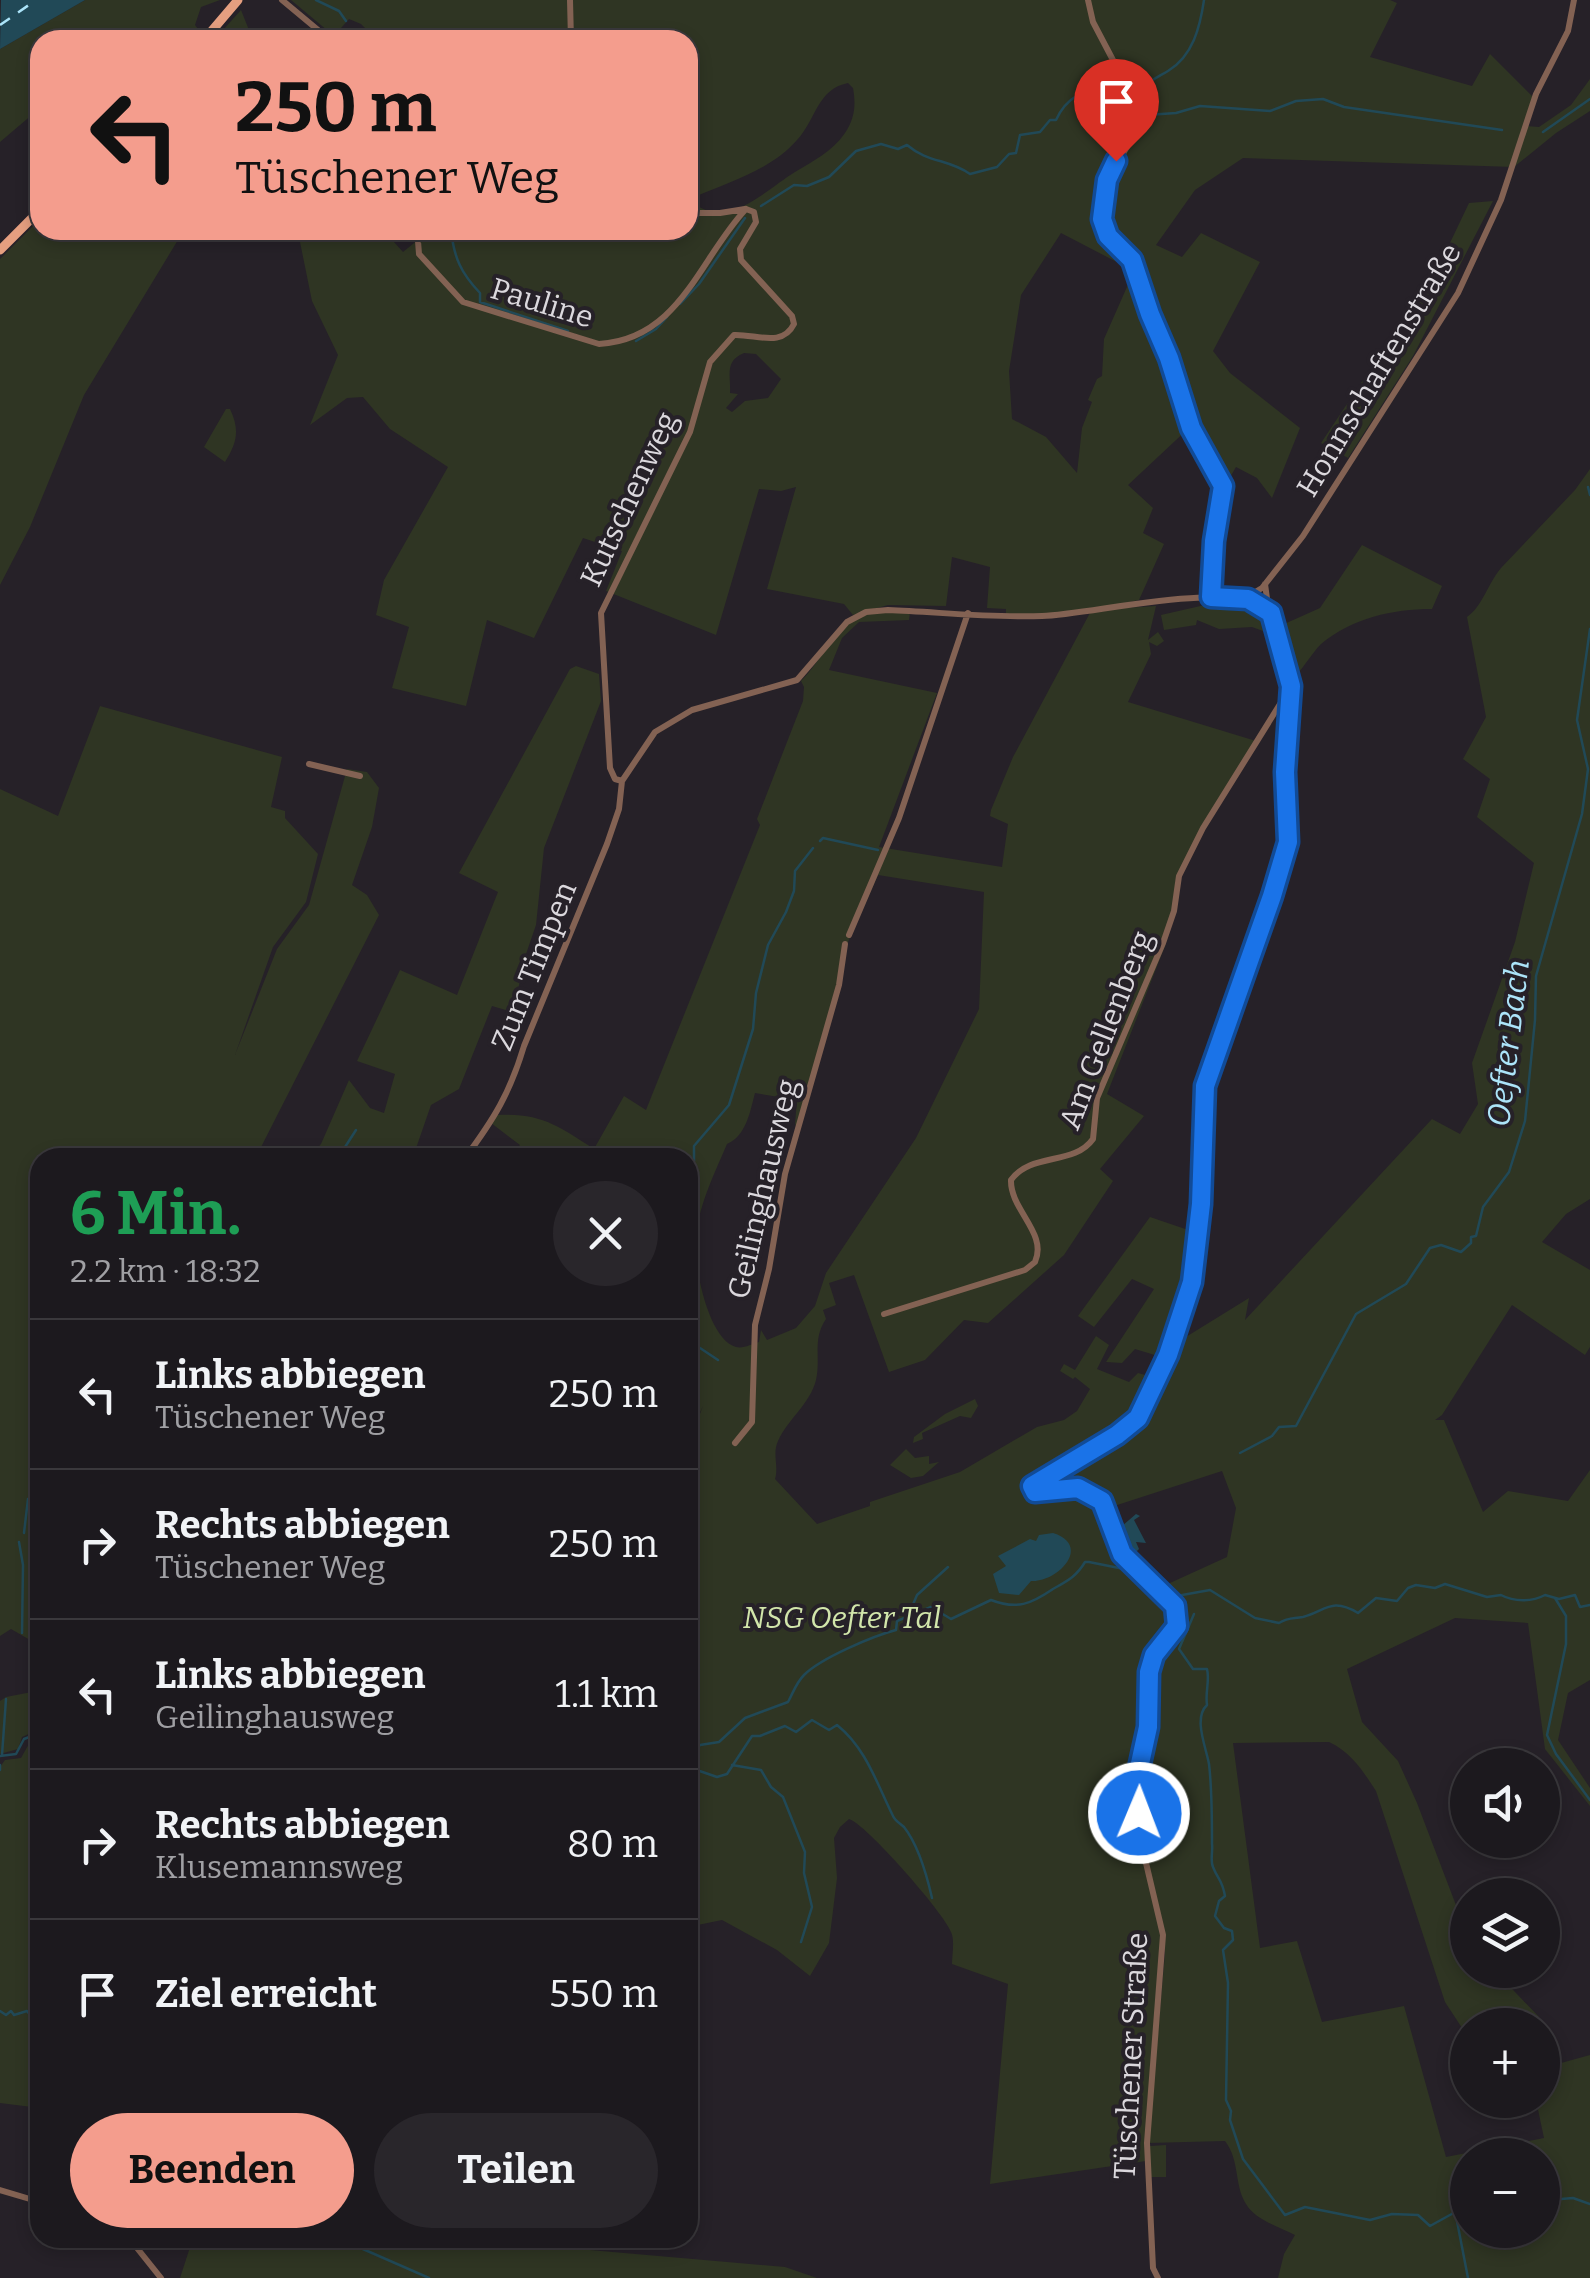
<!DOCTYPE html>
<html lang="de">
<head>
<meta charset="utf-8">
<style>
	body { margin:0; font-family:Bitter,serif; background:#29262b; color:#f1f3f6; height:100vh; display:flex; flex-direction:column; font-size:38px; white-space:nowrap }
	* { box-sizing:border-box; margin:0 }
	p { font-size:32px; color:#a0a0a4 }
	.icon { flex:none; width:55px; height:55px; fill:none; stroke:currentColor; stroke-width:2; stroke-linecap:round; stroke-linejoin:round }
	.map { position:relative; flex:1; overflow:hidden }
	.sheet { position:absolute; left:30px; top:1148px; width:668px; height:1100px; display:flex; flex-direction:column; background:#1c191e; border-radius:30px; box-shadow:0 5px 15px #0003,0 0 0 2px #3a383c }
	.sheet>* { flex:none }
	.hud { position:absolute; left:30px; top:30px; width:668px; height:210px; border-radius:30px; box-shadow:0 5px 15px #0003,0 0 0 2px #3a383c; background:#f49d8d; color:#111; overflow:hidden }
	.tools { position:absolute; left:1450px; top:1748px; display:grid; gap:20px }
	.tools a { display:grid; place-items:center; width:110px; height:110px; border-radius:50%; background:#1c191e; box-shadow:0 5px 15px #0003,0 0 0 2px #3a383c; font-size:50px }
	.pin { position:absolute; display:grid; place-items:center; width:85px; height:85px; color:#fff; margin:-102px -42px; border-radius:50% 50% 50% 0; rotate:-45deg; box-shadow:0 0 10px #0007 }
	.pin .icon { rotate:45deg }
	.me { position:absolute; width:110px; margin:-55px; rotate:1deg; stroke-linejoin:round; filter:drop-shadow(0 0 8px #0008) }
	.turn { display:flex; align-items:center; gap:35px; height:210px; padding:0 40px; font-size:45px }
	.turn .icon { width:130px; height:130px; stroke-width:2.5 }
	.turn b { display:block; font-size:70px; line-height:85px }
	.round { display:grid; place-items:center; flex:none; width:105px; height:105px; border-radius:52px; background:#29262b }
	.headline { display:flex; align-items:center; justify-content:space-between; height:170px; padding:0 40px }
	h1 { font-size:60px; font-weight:700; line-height:75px; color:#1e9e55 }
	.action { display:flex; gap:20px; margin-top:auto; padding:20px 40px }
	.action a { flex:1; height:115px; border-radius:60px; background:#f49d8d; color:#111; font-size:40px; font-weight:700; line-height:115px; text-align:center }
	.action a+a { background:#29262b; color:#f1f3f6 }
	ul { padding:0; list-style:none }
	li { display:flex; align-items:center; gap:30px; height:150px; padding:0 40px; border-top:2px solid #3a383c }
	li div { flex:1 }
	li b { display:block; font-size:38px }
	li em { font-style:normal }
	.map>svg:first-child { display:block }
	.green { fill:#2f3523; fill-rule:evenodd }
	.water { fill:#214957 }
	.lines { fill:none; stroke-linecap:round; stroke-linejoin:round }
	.stream { stroke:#214957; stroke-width:2.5 }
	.ferry { stroke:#ace4f9; stroke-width:2.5; stroke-dasharray:12 10; stroke-linecap:butt }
	.minor { stroke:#836253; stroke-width:6 }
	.major { stroke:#e59f80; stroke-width:9 }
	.route-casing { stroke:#114b97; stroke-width:25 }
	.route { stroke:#1a73e8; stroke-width:18 }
	.labels { text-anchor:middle; stroke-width:8; stroke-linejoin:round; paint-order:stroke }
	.street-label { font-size:30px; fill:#dbd8dd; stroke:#262128 }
	.park-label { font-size:30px; font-style:italic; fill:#d2e6ab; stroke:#262128 }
	.water-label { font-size:32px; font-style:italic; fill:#ace4f9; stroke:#262128 }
</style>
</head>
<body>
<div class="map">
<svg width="1590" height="2278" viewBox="0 0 1590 2278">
	<rect width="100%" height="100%" fill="#262128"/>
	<path class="green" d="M 85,0 L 220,0 L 201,7 L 195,25 L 201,33 L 194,40 L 40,40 L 40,108 L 0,142 L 0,49 Z
		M 291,0 L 1390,0 L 1397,3 L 1370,57 L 1472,86 L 1490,54 L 1534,98 L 1526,126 L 1539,127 L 1571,105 L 1590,79 L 1590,111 L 1556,133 L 1514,167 L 1243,158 L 1195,190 L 1156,245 L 1182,257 L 1201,233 L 1260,262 L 1213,351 L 1230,373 L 1300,428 L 1272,498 L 1257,478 L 1236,467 L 1225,486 L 1191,426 L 1128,485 L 1153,508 L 1143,533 L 1164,544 L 1139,600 L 1093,610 L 1156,606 L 1148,640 L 1158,632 L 1164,641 L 1157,646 L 1149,642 L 1151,654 L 1128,702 L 1256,741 L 1202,828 L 1175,882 L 1175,910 L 1165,946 L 1107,1094 L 1144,1116 L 1100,1169 L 1113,1181 L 1064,1255 L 988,1323 L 964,1320 L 925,1360 L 889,1372 L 854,1275 L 829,1283 L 836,1305 L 823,1310 L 826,1319 C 812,1339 821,1358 816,1380 C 810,1404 788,1419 778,1441 C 772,1454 779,1466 775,1479 L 817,1524 L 870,1506 L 870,1502 L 960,1472 L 1037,1427 L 1064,1420 L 1077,1411 L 1090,1389 L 1075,1377 L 1073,1379 L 1060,1371 L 1064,1364 L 1075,1370 L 1096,1336 L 1109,1345 L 1097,1369 L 1129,1382 L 1138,1373 L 1160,1379 L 1168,1359 L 1135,1349 L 1122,1363 L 1106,1362 L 1154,1289 L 1132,1279 L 1094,1327 L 1078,1316 L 1150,1217 L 1200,1234 L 1181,1340 L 1249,1298 L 1245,1320 L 1432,1119 L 1460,1134 L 1478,1104 L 1472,1063 L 1515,942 L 1534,863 L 1477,817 L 1490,779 L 1463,759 L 1486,717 L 1467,617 C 1483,606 1488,583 1501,568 L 1575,490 L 1590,469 L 1590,1199 L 1566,1214 L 1542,1242 L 1590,1270 L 1590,1347 L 1585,1355 L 1512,1305 L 1442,1415 L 1435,1420 L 1444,1420 L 1483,1512 L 1508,1491 L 1568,1501 L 1590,1470 L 1590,1680 L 1568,1693 L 1558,1740 L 1590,1788 L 1590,1806 L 1545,1749 L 1528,1623 L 1455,1618 L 1347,1669 L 1362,1722 L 1398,1761 L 1417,1803 L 1467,1934 L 1468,1970 L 1494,1970 L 1539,2017 L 1506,2025 L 1468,2025 L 1466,2034 L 1445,2002 L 1376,1791 C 1363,1771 1351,1752 1329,1742 L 1233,1743 L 1260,1948 L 1297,1941 L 1322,2022 L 1404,2006 L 1446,2157 L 1544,2138 L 1536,2100 L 1542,2100 L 1543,2068 L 1590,2055 L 1590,2278 L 1278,2278 L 1284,2254 L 1295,2235 C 1280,2227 1255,2220 1246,2204 C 1234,2185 1240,2160 1225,2141 L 1148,2143 L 1165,1954 C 1165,1917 1150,1882 1144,1845 C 1135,1790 1145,1764 1154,1712 L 1138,1715 L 1136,1773 L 1141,1847 L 1162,1936 L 1146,2161 L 990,2184 L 1008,1984 L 952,1964 C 952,1955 955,1940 951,1932 C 945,1914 865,1823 849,1819 L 840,1827 L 834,1838 L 837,1878 L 829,1943 L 810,1976 L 777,1950 L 722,1920 L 688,1927 L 688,1445 L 703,1406 L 688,1437 L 688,1158 L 510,1157 L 520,1145 L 491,1123 L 497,1115 C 542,1113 558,1126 594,1149 L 624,1096 L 646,1110 L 760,825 L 757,819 L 803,701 L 804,687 L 801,681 C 823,659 838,622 869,613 C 881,609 897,612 910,612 L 909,620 L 859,622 L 842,638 L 829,670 L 937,693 L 879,847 L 1002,867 L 1008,824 L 990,816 L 991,810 L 1013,757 L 1091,611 L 1037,616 L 1006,614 L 1006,609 L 987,608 L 990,567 L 952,557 L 946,606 L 888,605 L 853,615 L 844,604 L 767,589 L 796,487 L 781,491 L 759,489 L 716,635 L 606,591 L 622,551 L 583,538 L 534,638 L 487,620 L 466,706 L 392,688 L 409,627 L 376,615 L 384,580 L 448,467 L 390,429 L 363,397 L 347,398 L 310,425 L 338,355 L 312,301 L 300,242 L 311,230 L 383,230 L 403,252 L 430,230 L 688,230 L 688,40 L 377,40 L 361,24 L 349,19 L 334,36 ZM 848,83 L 853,88 C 856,105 855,118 845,133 C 832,152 813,161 795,172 C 767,189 731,228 696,205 L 694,197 C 729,182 771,170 797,140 C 816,120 817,89 848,83 ZM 1061,233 L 1134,271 L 1104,339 L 1102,376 L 1097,379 L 1088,400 L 1092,402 L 1082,428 L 1077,473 L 1046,437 L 1012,419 L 1009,371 L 1021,295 ZM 744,353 L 756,354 L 781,379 L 768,398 L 745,401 L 732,412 L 726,408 L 738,394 L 730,393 C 731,376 724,361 744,353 ZM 878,875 L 984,892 L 979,1009 L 916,1138 L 826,1273 L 815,1306 L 796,1328 L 767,1340 L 761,1330 L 759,1342 C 752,1344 743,1349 736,1347 C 707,1339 692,1259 696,1233 C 700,1203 715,1172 727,1144 C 746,1136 750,1112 755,1093 L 797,1100 L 795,1124 L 798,1130 L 838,995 L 844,951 ZM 1222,1471 L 1236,1508 L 1227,1557 L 1159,1588 C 1122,1559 1120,1551 1108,1508 ZM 1468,2155 L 1542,2155 L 1542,2230 L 1468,2230 Z
		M 241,10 L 249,30 L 264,35 L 266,40 L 214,40 Z
		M 1493,201 L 1413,356 L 1348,458 L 1321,443 L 1439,266 L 1469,203 Z
		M 40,219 L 40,230 L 184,230 L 84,395 L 30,527 L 0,585 L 0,259 Z
		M 226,409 L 230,409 C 240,430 237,443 225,462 L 204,447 Z
		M 1362,545 L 1442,586 L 1432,609 C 1392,609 1353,618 1321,644 C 1312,653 1305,666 1296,675 L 1282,625 L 1320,608 Z
		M 1218,602 C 1243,605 1269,607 1274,635 L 1252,627 L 1219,629 L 1197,620 L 1196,625 L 1164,630 L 1161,615 Z
		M 576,666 L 599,674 L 601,701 L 544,848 L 536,925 L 526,954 L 513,1012 L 492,1006 L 459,1089 L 431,1105 L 413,1157 L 319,1157 L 314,1152 L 321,1144 L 349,1080 L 370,1108 L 384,1113 L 395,1074 L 357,1061 L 400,970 L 457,995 L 498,892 L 459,873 L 570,669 Z
		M 100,706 L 282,757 L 271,807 L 285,811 L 285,818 L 318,854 L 306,902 L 273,947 L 235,1055 L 277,949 L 309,905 L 347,769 L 367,772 L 379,788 L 372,827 L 352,885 L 367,895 L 379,915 L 256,1157 L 40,1158 L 40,1666 L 30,1640 L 11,1629 L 0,1636 L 0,789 L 58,816 Z
		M 975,1399 L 978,1406 L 971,1418 L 960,1416 L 922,1433 L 923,1439 L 913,1443 L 914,1437 L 945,1414 Z
		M 906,1449 L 915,1458 L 929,1456 L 929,1464 L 939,1462 L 923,1476 L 911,1478 L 890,1465 Z
		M 40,1669 L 40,1729 L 22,1737 L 18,1749 L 0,1754 L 0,1701 L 6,1697 L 37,1691 Z
		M 40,1739 L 40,2108 L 0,2103 L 0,1767 L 5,1760 L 21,1758 L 30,1742 Z
		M 1166,2145 L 1166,2177 L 1150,2177 L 1150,2146 Z
		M 193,2238 L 559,2238 L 567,2248 L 785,2267 L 817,2278 L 180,2278 Z"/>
	<path class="water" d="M 85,0 L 0,49 L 1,0 Z
		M 1136,1514 L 1140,1516 L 1134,1520 L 1146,1543 L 1136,1542 L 1139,1549 L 1135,1553 L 1123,1538 L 1122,1526 Z
		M 1053,1533 C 1092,1545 1059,1582 1031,1581 L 1019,1595 L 999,1593 L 993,1574 L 1006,1566 L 998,1556 L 1030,1539 L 1036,1541 L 1039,1535 Z"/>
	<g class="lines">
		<path class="stream" d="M 316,0 L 339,11 L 346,21
			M 1204,0 C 1200,27 1193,56 1168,71 C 1158,77 1150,80 1142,89 L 1147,115 L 1176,113 L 1200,106 L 1270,111 L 1296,101 L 1323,99 L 1344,107 L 1502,130
			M 1543,132 L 1590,99
			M 761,206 L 794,185 L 807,186 L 829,177 L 856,151 L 881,144 L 898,149 L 907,145 C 928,163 949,159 970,174 L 997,167 L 1009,154 L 1016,153 L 1020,135 L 1040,132 L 1050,120 L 1056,120 C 1070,89 1101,84 1132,89
			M 451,230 C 454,258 461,273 480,293 L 480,302 L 568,331
			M 680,304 L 699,284 L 745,218
			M 636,341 L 656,329 L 667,317
			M 1588,487 L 1590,495
			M 820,841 L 823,838 L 878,850
			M 338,1158 L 356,1130
			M 688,1172 L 694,1161 L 694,1146 L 729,1105 L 753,1029 L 756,993 L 768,945 L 786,912 L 794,891 L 795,871 L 813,848
			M 688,1340 L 718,1360
			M 1240,1453 L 1272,1436 L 1279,1427 L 1296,1426 L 1356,1314 L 1406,1284 L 1430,1248 L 1441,1245 L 1461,1252 L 1471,1243 L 1471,1237 L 1476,1236 L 1483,1207 L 1509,1172 L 1525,1121 L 1535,1020 L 1536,976 L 1582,814 L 1588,769 L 1577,720 L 1590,629
			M 24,1533 L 28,1499 L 40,1490 L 40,1484
			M 19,1542 L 23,1565 L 22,1633
			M 1171,1597 L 1210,1590 L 1255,1618 L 1279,1623 C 1289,1617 1293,1619 1303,1617 C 1326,1611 1331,1597 1358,1613 L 1376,1598 L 1397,1601 L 1408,1588 L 1416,1585 L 1435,1588 L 1445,1584 L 1487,1597 L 1501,1595 C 1514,1602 1532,1602 1545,1595 L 1559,1599 L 1575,1595 L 1580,1607 L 1590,1605
			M 1555,1598 L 1566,1616 L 1566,1644 L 1547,1735 L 1556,1754 L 1590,1800
			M 909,1614 L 917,1595 L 948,1567
			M 1194,1614 L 1179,1649 L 1193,1669 L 1207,1669 C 1210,1681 1205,1691 1207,1705 C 1193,1718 1206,1747 1209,1764 C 1212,1789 1212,1818 1212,1844 C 1213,1851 1210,1861 1213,1867 C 1218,1880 1222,1879 1225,1896 L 1219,1901 L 1215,1916 L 1224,1928 L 1232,1931 L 1233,1940 L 1223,1950 L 1228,1983 L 1226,2100 L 1231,2111 L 1230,2120 L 1243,2159 L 1285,2215 L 1305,2207 L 1370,2220 L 1392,2214 L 1418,2215 L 1430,2226 L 1468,2205
			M 2,1755 L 6,1699
			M 0,1756 L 16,1754 L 24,1739 L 40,1733
			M 688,1756 L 700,1745 L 719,1742 L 745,1718 L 788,1702 C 793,1693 796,1683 804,1675 C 821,1658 873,1636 896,1630 L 897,1621 L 931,1607 L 951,1619 L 991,1600 C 1017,1610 1031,1604 1053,1589 C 1067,1581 1076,1577 1085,1562 L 1089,1562 L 1124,1569 L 1144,1588 L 1156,1603 L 1166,1601
			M 0,1765 L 0,1770
			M 732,1765 L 761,1770 L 771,1787 L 783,1797 L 805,1852 L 804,1873 L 812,1907 L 801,1942
			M 688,1767 L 717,1777 L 727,1774 L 752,1736 L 760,1736 L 785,1726 L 796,1732 L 812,1720 L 829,1730 L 837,1725 C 866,1748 877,1784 893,1816 C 895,1821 900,1823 904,1827 C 919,1846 927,1876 932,1898
			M 0,2011 L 6,2015 L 11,2011 L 14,2015 L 27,2011 L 31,2016 L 40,2014
			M 1542,2190 L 1561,2199 L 1573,2198 L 1590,2204
			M 1456,2216 L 1468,2278
			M 354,2238 L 356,2246 L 429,2278"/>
		<path class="ferry" d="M 0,25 L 36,0"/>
		<path class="minor" d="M 282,0 L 330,40
			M 570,0 L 571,40
			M 1088,0 L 1093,22 L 1114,62 L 1134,83 L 1141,107 L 1136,132 L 1107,180 L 1102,219 L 1108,236 L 1132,260 L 1150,313 L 1169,358 L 1191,428 L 1223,486 L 1214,541 L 1211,597
			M 39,117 L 40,117
			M 688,213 L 720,213 L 745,209
			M 428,230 L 418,241 L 419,254 L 463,302 L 599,344 C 680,339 699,259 746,209
			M 621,230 L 624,230
			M 1247,597 L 1262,588 L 1303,536 L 1458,293 L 1501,200 L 1536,94 L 1568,31 L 1574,0
			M 309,764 L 360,776
			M 622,781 L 655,732 L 692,710 L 797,680 L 847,622 L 866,612 L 888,610 C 939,612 991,618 1042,616 C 1097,614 1226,579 1269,611
			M 622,781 L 615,779 L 610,768 L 601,613 L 690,432 L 710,362 L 734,335 C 756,334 782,348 794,324 L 792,316 L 741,260 L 740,249 L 756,222 L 754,212 L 746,209
			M 849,935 L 899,818 L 968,613
			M 465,1158 C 494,1119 510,1093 524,1046 L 607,844 L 619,809 L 622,781
			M 884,1314 L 1025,1270 L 1035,1262 C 1048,1233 1010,1210 1011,1180 C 1031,1152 1074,1166 1093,1139 L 1097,1098 L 1163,943 L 1174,911 L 1179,876 L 1203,828 L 1290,688
			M 735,1443 L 752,1422 L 755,1325 L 769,1269 L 785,1174 L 839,985 L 845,944
			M 0,2190 L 40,2202
			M 129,2238 L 161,2278
			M 1158,2278 L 1153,2268 L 1147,2143 L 1163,1935 L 1142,1846 L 1138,1779 L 1148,1727 L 1149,1673 L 1153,1655 L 1173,1633 L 1178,1615 L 1175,1606 L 1165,1595 L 1122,1554 L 1101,1501 L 1078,1488 L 1035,1492 L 1032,1488 L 1038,1480 L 1117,1435 L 1138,1418 L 1169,1355 L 1192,1282 L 1201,1204 L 1205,1086 L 1272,896 L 1288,842 L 1285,772 L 1291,686 L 1281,639 L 1268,606 L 1265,584"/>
		<path class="major" d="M 204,40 L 238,0
			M 0,250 L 40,210"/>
	</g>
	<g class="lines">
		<g class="route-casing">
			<path id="route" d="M 1116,161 L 1107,180 L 1102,219 L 1108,236 L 1132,260 L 1150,314 L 1169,358 L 1191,428 L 1223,486 L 1214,541 L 1211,597 L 1248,599 L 1271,613 L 1291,686 L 1285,772 L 1288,842 L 1272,896 L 1205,1086 L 1201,1204 L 1192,1282 L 1168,1355 L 1138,1418 L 1117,1435 L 1032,1486 L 1035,1492 L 1078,1488 L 1102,1501 L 1122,1554 L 1175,1606 L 1177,1626 L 1154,1655 L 1149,1672 L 1148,1727 L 1139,1768 L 1139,1813"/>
		</g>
		<use href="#route" class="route"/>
	</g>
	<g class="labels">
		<g class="street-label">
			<text transform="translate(542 303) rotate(17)" y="10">Pauline</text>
			<text transform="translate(1379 370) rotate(-59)" y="10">Honnschaftenstraße</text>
			<text transform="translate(629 499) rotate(-65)" y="10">Kutschenweg</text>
			<text transform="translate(534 966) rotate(-68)" y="10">Zum Timpen</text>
			<text transform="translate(1106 1030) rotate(-69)" y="10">Am Gellenberg</text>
			<text transform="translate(763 1189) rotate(-77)" y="10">Geilinghausweg</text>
			<text transform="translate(1131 2056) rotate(-87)" y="10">Tüschener Straße</text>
		</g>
		<g class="park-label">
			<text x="842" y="1628">NSG Oefter Tal</text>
		</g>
		<g class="water-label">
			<text transform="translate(1508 1043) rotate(-83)" y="11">Oefter Bach</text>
		</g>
	</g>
</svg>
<div class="tools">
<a><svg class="icon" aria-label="sound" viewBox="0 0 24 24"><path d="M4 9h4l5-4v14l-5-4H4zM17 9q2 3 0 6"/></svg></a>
<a><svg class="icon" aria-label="layers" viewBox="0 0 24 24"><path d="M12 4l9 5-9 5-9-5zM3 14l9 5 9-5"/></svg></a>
<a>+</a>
<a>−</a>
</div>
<div class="pin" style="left:1116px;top:161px;background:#d93025"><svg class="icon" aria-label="arrive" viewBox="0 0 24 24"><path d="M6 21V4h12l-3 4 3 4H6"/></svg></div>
<svg class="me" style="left:1139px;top:1813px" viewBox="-20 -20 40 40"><circle r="17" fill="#1a73e8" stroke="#fff" stroke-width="3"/><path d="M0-11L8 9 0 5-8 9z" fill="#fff"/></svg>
<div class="hud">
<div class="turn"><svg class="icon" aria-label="left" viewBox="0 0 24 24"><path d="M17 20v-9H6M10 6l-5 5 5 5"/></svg><div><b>250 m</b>Tüschener Weg</div></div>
</div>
<section class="sheet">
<div class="headline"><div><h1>6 Min.</h1><p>2.2 km · 18:32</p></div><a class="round"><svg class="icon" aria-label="close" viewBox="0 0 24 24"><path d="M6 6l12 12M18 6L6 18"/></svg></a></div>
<ul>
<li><svg class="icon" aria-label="left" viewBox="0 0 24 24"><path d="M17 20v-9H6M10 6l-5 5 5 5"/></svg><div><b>Links abbiegen</b><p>Tüschener Weg</p></div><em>250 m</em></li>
<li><svg class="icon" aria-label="right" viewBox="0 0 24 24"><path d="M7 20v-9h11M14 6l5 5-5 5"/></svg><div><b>Rechts abbiegen</b><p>Tüschener Weg</p></div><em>250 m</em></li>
<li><svg class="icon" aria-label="left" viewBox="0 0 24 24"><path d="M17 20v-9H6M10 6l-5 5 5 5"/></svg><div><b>Links abbiegen</b><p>Geilinghausweg</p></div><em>1.1 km</em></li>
<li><svg class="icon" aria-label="right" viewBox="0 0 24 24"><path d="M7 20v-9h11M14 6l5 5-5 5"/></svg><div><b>Rechts abbiegen</b><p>Klusemannsweg</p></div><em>80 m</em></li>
<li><svg class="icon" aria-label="arrive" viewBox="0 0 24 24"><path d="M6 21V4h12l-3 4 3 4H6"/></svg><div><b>Ziel erreicht</b></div><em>550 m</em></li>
</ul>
<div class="action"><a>Beenden</a><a>Teilen</a></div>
</section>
</div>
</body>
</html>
